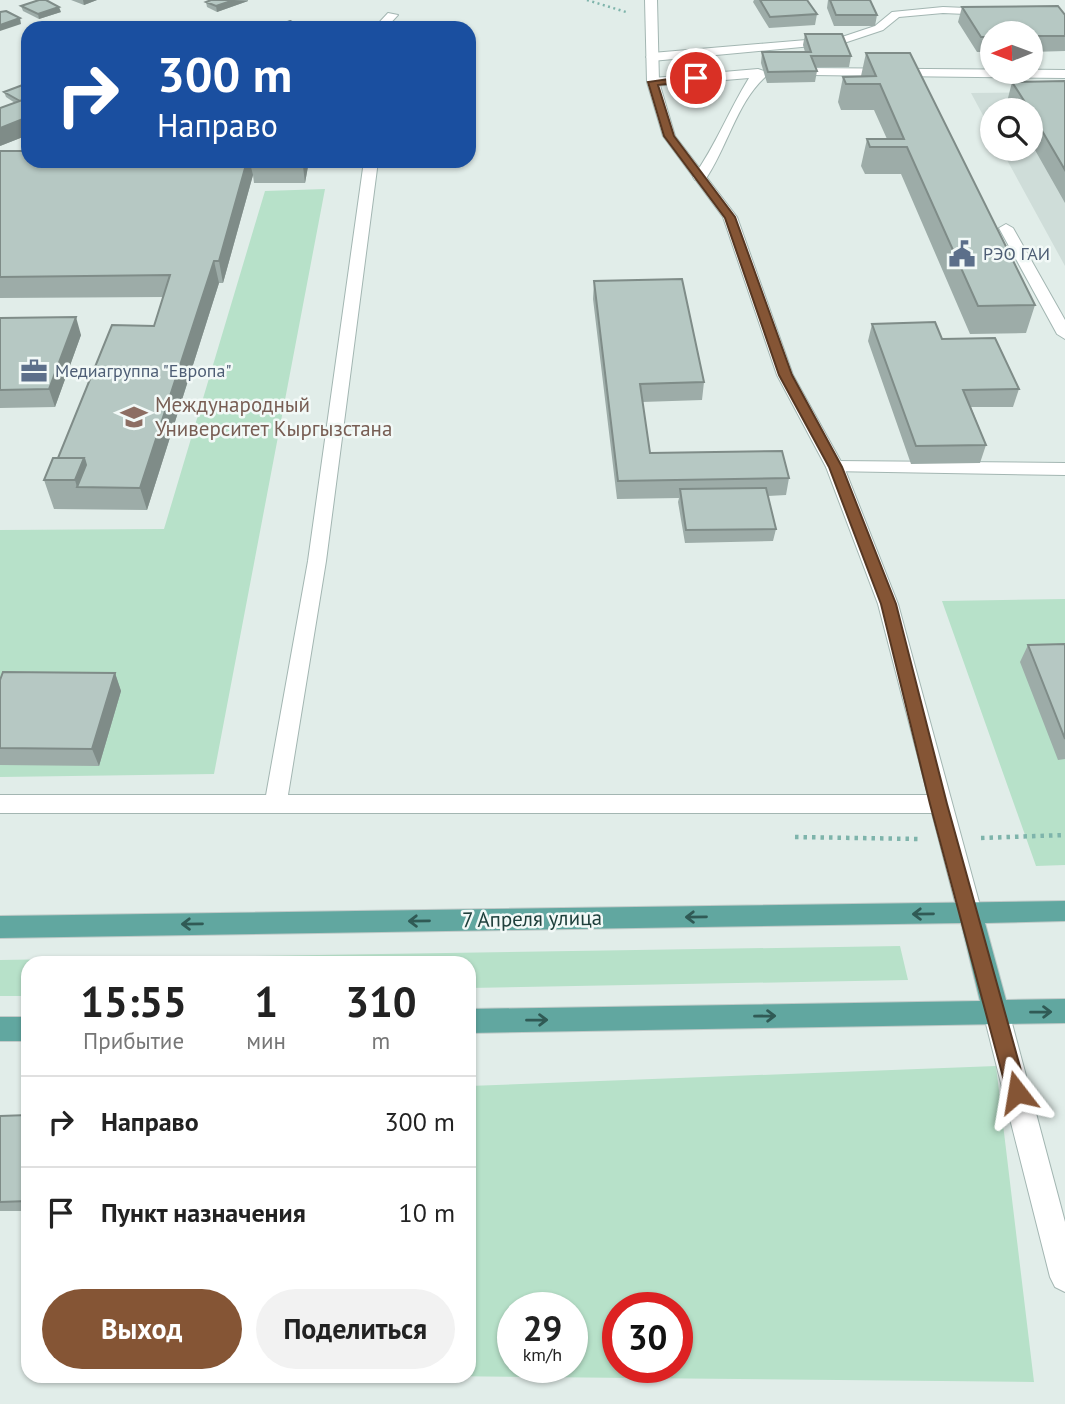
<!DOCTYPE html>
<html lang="ru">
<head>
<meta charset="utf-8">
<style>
	body { margin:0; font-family:"PT Sans",sans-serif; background:#f2f2f2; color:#222; height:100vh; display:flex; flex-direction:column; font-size:26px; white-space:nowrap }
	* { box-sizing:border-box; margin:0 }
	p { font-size:23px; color:#767676 }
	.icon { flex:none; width:38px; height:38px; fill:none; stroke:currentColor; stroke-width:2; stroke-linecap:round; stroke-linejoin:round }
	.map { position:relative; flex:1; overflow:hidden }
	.drawer { position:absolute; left:21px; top:956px; width:455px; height:427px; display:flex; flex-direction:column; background:#fff; border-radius:21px; box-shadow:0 2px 5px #0004 }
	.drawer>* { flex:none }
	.guide { position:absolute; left:21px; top:21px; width:455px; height:147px; border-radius:21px; box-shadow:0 2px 5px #0004; background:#1a4fa0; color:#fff; overflow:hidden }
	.needle { width:46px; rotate:269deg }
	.fabs { position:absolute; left:980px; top:21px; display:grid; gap:14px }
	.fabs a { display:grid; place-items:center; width:63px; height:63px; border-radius:50%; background:#fff; box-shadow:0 2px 5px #0004; font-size:35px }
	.speed { position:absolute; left:497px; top:1292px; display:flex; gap:14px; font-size:35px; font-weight:700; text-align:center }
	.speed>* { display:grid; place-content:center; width:91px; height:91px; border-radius:50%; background:#fff; box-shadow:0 2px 5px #0004; line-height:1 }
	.speed small { font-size:18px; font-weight:400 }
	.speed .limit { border:10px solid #d22; background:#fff; color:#111 }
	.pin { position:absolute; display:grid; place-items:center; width:60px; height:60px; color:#fff; margin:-30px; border:4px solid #fff; border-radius:50%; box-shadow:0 2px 7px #0007 }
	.me { position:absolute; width:77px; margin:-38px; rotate:346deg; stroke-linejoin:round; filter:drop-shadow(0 0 5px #0008) }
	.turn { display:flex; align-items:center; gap:24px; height:147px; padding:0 21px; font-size:32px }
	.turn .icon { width:91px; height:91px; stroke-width:2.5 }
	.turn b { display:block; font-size:49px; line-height:60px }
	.eta { display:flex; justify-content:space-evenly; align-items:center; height:119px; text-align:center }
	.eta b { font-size:42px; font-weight:700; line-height:49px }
	.primary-button { display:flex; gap:14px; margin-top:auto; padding:14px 21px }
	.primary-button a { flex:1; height:80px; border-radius:42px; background:#855535; color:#fff; font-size:28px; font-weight:700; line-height:80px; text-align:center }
	.primary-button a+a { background:#f2f2f2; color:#222 }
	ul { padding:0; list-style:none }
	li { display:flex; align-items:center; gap:21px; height:91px; padding:0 21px; border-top:2px solid #e0e0e0 }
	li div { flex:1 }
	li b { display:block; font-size:26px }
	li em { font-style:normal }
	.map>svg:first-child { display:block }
	.built { fill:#cfddd9 }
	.green { fill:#b7e1c9; fill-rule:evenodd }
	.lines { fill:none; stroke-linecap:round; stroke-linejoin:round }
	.lane-casing { stroke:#a3b6b2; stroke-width:2 }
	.street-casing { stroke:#a3b6b2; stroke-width:2 }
	.primary-casing { stroke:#c0cac8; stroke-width:2 }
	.path-far1 { stroke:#7eb4ab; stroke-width:2.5; stroke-dasharray:2 3.5; stroke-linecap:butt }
	.path { stroke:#7eb4ab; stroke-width:4.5; stroke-dasharray:3.5 5; stroke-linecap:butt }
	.lane { fill:#fff; fill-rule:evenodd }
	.street { fill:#fff; fill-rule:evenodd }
	.primary { fill:#61a7a0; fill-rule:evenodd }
	.wall { fill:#9daca8 }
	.shaded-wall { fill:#7f8c88 }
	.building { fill:#b6c8c3; stroke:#7f8c88; stroke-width:2 }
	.oneway { stroke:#305a55 }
	.route { fill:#855535; stroke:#563722; stroke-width:2 }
	.labels { text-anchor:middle; stroke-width:5; stroke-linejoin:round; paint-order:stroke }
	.far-service-label { font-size:18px; fill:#4e5e75; stroke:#f2f9f7; text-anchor:start }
	.education-label { font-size:21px; fill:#785e54; stroke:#f2f9f7; text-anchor:start }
	.street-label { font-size:21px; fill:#1f403c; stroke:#f2f9f7 }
</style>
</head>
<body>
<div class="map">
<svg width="1065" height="1404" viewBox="0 0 1065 1404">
	<rect width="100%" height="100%" fill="#e1ede9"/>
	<path class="built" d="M 1065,92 L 1065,266 L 1001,149 L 1031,149 L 1031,110 L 992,110 L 992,132 L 971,93 Z"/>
	<path class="green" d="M 325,189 L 214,774 L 0,777 L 0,530 L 164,529 L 265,191 Z
		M 1065,599 L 1065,865 L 1036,866 L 942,601 Z
		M 900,946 L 908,980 L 469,988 L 469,962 L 28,962 L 28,996 L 0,996 L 0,960 Z
		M 996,1066 L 1034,1382 L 437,1376 L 469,1376 L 469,1086 ZM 572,1307 L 572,1367 L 513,1367 L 513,1307 ZM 677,1307 L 677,1367 L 618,1367 L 618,1307 Z"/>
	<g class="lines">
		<g class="lane-casing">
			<path id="lane" d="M 943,7 L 989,9 L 995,12 L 989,15 L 943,13 L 899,17 L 883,30 L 844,43 L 652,61 L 646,57 L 652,53 L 842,37 L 875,26 L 892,12 Z
				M 388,13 L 398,15 L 386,28 L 374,28 Z
				M 807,68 L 1065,70 L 1065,78 L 811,75 L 807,74 Z
				M 758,69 L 770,73 C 738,97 728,147 705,180 L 695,180 L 693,177 C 715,147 729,110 749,78 L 653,86 L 647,82 L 653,78 Z
				M 364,161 L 378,161 L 326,561 L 287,801 L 284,807 L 276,810 L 268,807 L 265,801 L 308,561 Z
				M 1006,224 L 1013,228 L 1065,320 L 1065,339 L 1057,334 L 999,228 Z
				M 835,461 L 1065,463 L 1065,475 L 829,471 L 826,467 L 829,463 Z"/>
		</g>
		<g class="street-casing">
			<path id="street" d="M 645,0 L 657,0 L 659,82 L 675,136 L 737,217 L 793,375 L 844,467 L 898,604 L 982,913 L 978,920 L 970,923 L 962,920 L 958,913 L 932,813 L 0,813 L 0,795 L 928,795 L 878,604 L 826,467 L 777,375 L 723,217 L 663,136 L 647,82 Z
				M 996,1000 L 1005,1004 L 1009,1012 L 1065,1222 L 1065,1292 L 1055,1287 L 1050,1277 L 983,1012 L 987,1004 Z"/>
		</g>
		<g class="primary-casing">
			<path id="primary" d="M 1065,901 L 1065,921 L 985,923 L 1006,1000 L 1065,999 L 1065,1023 L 469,1033 L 469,1009 L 980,1001 L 961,923 L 0,938 L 0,916 Z
				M 0,1017 L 28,1017 L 28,1041 L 0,1041 Z"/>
		</g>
		<path class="path-far1" d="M 587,0 L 626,12"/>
		<path class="path" d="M 795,837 L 919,839
			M 981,838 L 1065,835"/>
		<use href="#lane" class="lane"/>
		<use href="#street" class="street"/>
		<use href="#primary" class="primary"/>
	</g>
	<path class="wall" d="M 71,0 L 97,0 L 84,5 Z
		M 211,0 L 248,0 L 248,1 L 217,12 L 207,7 L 206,2 Z
		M 754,0 L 807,0 L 817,14 L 815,25 L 769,28 L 753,2 Z
		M 828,0 L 870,0 L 877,15 L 875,26 L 834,26 L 827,8 Z
		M 21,6 L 61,12 L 39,19 L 23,11 Z
		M 962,7 L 1065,15 L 1065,51 L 1031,52 L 1031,33 L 992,33 L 992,52 L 977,52 L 958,22 Z
		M 805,34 L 851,56 L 849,67 L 815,67 L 817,71 L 815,82 L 767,83 L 761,63 L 762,52 L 805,52 L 803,45 Z
		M 866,53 L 1035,305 L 1026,333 L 970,334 L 901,174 L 865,174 L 861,166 L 867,139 L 887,139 L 874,110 L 841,110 L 838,102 L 843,77 L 861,76 Z
		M 1065,81 L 1065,203 L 1031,143 L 1031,110 L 1012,110 L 1007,102 L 1012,82 Z
		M 28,83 L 28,135 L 0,146 L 15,103 L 6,97 L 4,92 Z
		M 0,151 L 253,161 L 309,161 L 305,183 L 254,183 L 253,175 L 223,283 L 219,283 L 147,510 L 54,509 L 44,480 L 154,326 L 163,297 L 0,298 Z
		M 594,281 L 704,382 L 702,400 L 642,402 L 650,453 L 789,478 L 786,495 L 768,496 L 776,529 L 773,541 L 685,543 L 678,502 L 679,498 L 617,499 L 593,299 Z
		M 0,318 L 81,335 L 55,407 L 0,408 Z
		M 872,324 L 942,339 L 1019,389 L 1013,407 L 971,407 L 986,445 L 980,463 L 911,464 L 868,341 Z
		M 1065,644 L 1065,759 L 1058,760 L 1020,662 L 1028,645 Z
		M 115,673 L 121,691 L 99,766 L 0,765 L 0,680 Z
		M 28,1115 L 28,1211 L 0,1211 L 0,1116 Z"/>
	<path class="shaded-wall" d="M 83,0 L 97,0 L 84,5 Z
		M 234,0 L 248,1 L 217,12 L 216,6 Z
		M 59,7 L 61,12 L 39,19 L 38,14 Z
		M 20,18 L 21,24 L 0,31 L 0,25 Z
		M 28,117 L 28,135 L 0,146 L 0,128 Z
		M 247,161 L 252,161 L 251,167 L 253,175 L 223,283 L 219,261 Z
		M 304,161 L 309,161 L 305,183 L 303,166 Z
		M 214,261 L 219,283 L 147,510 L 140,488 Z
		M 76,317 L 81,335 L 55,407 L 49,389 Z
		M 84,458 L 94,487 L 77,487 L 75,480 Z
		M 115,673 L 121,691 L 99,766 L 92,749 Z"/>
	<path class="building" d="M 39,0 L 46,0 L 59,7 L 38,14 L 21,6 Z
		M 211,0 L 234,0 L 216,6 L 206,2 Z
		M 760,0 L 807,0 L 817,14 L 770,17 Z
		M 830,0 L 870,0 L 877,15 L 836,15 Z
		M 1058,6 L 1065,15 L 1065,36 L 1031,36 L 1031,33 L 992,33 L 992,37 L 981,37 L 962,7 Z
		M 6,11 L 20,18 L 0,25 L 0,12 Z
		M 290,21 L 304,28 L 273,27 Z
		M 805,34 L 842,34 L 851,56 L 811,56 L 817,71 L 768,72 L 762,52 L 811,52 Z
		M 866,53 L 910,53 L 1035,305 L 978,306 L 907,147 L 870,147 L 867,139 L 904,139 L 880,84 L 846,84 L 843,77 L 876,76 Z
		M 1065,81 L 1065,170 L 1031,112 L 1031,110 L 1030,110 L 1012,82 Z
		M 28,83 L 28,98 L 20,101 L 4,92 Z
		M 28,98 L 28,117 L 0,128 L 0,108 Z
		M 0,151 L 28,151 L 28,161 L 247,161 L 219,261 L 214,261 L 140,488 L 77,487 L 86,465 L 84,458 L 58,458 L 112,325 L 154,326 L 170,275 L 0,277 Z
		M 253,161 L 304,161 L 303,166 L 251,167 Z
		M 682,279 L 704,382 L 640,384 L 650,453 L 782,451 L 789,478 L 618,481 L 594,281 Z
		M 76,317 L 49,389 L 0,390 L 0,318 Z
		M 935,322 L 942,339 L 995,338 L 1019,389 L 963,390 L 986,445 L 916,446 L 872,324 Z
		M 53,458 L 84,458 L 75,480 L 44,480 Z
		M 766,488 L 776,529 L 686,530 L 680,489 Z
		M 1065,644 L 1065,739 L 1028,645 Z
		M 3,672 L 115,673 L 92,749 L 0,748 L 0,680 Z
		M 28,1115 L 28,1201 L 0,1202 L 0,1116 Z"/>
	<defs><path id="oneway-shaft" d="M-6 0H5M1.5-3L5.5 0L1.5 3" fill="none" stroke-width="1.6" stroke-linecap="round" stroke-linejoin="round" transform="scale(1.75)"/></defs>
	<g class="oneway">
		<use href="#oneway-shaft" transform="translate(923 914) rotate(179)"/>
		<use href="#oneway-shaft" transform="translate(696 917) rotate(179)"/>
		<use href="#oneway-shaft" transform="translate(419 921) rotate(179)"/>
		<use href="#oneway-shaft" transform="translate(192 924) rotate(179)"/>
		<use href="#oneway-shaft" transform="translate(1041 1012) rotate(-1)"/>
		<use href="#oneway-shaft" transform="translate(765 1016) rotate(-1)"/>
		<use href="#oneway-shaft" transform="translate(537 1020) rotate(-1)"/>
	</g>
	<path class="route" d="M 696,75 L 699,80 L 658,85 L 674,136 L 735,217 L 792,375 L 842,467 L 896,604 L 947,804 L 1027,1092 L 1024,1098 L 1017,1101 L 1010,1098 L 1007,1092 L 930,804 L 881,604 L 829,467 L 779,375 L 725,218 L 664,136 L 648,82 Z"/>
	<defs>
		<g id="civic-bare" transform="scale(2.1)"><path d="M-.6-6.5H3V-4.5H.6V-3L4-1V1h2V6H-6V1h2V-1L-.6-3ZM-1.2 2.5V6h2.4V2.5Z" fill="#5c6f8a" stroke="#f2f9f7" stroke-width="2.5" paint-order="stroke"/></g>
		<g id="office-bare" transform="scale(2.1)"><path d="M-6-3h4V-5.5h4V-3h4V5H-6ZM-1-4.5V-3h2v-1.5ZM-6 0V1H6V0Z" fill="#5c6f8a" stroke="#f2f9f7" stroke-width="2.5" paint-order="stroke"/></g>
		<g id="university-bare" transform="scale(2.1)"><path d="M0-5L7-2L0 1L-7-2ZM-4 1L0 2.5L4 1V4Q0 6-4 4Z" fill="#8d6e63" stroke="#f2f9f7" stroke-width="2.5" paint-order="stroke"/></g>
	</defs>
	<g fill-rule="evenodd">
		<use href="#civic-bare" x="962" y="254"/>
		<use href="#office-bare" x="34" y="371"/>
		<use href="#university-bare" x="134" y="417"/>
	</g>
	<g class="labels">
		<g class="far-service-label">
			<text x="983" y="260">РЭО ГАИ</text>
			<text x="55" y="377">Медиагруппа "Европа"</text>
		</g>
		<g class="education-label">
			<text x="155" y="412">Международный<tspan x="155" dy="24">Университет Кыргызстана</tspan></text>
		</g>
		<g class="street-label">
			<text transform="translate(532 919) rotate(-1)" y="7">7 Апреля улица</text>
		</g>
	</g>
</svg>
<div class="fabs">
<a><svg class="needle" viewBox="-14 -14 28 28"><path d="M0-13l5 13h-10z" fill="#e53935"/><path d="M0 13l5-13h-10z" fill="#767676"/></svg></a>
<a><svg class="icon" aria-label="search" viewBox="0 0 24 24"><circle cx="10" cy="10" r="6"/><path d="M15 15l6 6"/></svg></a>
</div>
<div class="speed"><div>29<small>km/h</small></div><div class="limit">30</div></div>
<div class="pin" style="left:696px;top:78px;background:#d93025"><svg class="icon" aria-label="arrive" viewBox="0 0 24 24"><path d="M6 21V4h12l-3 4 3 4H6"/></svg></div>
<svg class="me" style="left:1017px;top:1092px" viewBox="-20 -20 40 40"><path d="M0-17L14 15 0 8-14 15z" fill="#855535" stroke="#fff" stroke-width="4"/></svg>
<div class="guide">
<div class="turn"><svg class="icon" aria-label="right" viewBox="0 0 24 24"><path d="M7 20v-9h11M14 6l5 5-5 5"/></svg><div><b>300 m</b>Направо</div></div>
</div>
<section class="drawer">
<div class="eta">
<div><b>15:55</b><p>Прибытие</p></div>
<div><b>1</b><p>мин</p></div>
<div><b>310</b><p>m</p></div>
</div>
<ul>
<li><svg class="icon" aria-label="right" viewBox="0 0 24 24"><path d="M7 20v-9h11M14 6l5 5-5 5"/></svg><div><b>Направо</b></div><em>300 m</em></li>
<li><svg class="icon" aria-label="arrive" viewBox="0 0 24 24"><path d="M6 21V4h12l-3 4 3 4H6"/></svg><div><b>Пункт назначения</b></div><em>10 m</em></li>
</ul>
<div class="primary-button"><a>Выход</a><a>Поделиться</a></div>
</section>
</div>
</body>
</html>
